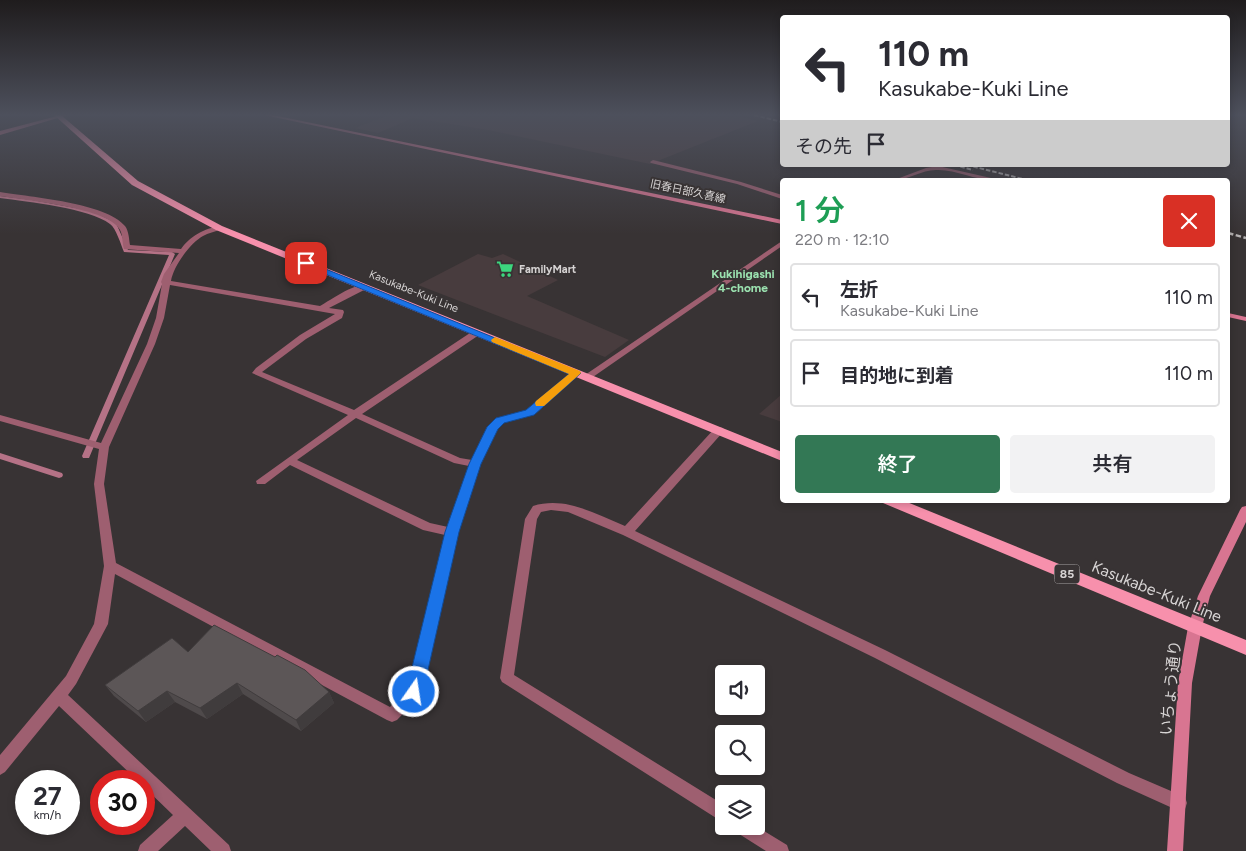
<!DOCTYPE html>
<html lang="ja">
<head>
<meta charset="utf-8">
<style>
	body { margin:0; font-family:Figtree,"Noto Sans JP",sans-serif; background:#f2f2f3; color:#2b2b33; height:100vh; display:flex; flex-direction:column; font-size:19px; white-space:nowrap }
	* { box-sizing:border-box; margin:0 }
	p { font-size:16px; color:#7c7c81 }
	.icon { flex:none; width:28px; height:28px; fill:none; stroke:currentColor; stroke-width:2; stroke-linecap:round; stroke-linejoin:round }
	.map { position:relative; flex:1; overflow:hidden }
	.panel { position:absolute; left:780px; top:178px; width:450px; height:325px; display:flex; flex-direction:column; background:#fff; border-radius:5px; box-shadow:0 2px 8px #0003 }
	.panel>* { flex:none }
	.guide { position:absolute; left:780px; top:15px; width:450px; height:152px; border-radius:5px; box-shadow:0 2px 8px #0003; background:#fff; color:#2b2b33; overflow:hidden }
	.fabs { position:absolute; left:715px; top:665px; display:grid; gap:10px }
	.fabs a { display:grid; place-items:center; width:50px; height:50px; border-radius:5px; background:#fff; box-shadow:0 2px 8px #0003; font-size:25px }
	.speed { position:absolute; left:15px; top:770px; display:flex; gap:10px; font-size:25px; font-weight:700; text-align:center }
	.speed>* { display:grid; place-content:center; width:65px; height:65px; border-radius:50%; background:#fff; box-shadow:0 2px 8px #0003; line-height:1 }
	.speed small { font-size:12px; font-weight:400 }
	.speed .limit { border:8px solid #d22; background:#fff; color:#111 }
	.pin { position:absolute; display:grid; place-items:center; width:42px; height:42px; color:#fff; margin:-21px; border-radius:10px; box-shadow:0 2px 8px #0006 }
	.me { position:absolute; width:55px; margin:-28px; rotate:13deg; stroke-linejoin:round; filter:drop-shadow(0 0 4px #0008) }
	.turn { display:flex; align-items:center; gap:18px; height:105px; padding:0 15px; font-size:22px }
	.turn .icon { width:65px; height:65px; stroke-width:2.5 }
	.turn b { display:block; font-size:35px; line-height:42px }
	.then { display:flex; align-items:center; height:48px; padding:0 15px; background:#0003; gap:10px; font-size:19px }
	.round { display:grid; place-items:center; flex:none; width:52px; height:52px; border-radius:5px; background:#f2f2f3 }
	.headline { display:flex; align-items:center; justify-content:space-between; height:85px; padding:0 15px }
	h1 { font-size:30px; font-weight:600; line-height:38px; color:#1e9e55 }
	.primary-button { display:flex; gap:10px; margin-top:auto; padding:10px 15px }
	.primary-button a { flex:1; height:58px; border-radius:5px; background:#337855; color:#fff; font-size:20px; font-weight:600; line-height:58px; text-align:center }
	.primary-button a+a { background:#f2f2f3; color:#2b2b33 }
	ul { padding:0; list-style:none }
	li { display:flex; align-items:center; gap:15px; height:68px; margin:0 10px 8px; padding:0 5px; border:2px solid #e1e1e2; border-radius:5px }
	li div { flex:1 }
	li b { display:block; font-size:19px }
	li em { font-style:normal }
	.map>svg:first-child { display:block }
	.built { fill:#483c3e }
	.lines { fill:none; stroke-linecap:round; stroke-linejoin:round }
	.stream { fill:#b57286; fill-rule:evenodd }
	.street { fill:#9e5f70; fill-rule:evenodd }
	.secondary { fill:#d87591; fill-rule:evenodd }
	.primary { fill:#f790ac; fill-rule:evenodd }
	.rail-far1 { stroke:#b4b1b1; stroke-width:2; stroke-dasharray:4.5 2; stroke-linecap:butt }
	.rail { stroke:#b4b1b1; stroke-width:2.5; stroke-dasharray:5.5 2.5; stroke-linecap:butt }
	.wall { fill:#4f4a4b }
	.shaded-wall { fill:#403c3d }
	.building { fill:#5c5657; stroke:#403c3d }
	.route { fill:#1a73e8; stroke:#114b97 }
	.slow { fill:#f59e0b }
	.labels { text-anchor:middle; stroke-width:4; stroke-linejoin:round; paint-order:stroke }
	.far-street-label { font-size:11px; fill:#d7d4d4; stroke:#383334 }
	.far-poi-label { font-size:11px; font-weight:bold; fill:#d7d4d4; stroke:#383334; text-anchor:start }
	.far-neighbourhood-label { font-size:12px; font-weight:bold; fill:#9be2b0; stroke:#383334 }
	.shield { fill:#383334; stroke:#a7a4a4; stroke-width:1 }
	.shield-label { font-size:12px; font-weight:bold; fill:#d7d4d4 }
	.near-street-label { font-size:16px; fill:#d7d4d4; stroke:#383334 }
</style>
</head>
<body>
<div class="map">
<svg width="1246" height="851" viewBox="0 0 1246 851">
	<rect width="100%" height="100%" fill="#383334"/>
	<path class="built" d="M 389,115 L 733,115 L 758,121 L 650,164 L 488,130 L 413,118 L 378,133 L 355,128 Z
		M 478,254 L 492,258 L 503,254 L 558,280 L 527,296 L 629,340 L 605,357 L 418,285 Z
		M 782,394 L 782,422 L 759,414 Z"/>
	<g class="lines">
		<path class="stream" d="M 0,196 L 32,200 L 92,211 L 116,223 L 128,250 L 172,252 L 175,254 L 89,458 L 83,458 L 82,456 L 169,255 L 124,252 C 121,245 116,228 110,224 C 89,208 28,202 0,198 Z
			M 0,453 L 62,473 L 63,475 L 62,477 L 59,478 L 0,459 Z"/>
		<path class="street" d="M 653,160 L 741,182 L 782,195 L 782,199 L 737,184 L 651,163 L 650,162 Z
			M 938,166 L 991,178 L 994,180 C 974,180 955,169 936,170 C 921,170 909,180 894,180 L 926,168 Z
			M 0,192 C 30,197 107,203 125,226 C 129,231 129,240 130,245 L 181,249 C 189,237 207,226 221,227 L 221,229 C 215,232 208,233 203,236 C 190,243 173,267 171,281 L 320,306 C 332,299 353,284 366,285 L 366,289 L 329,308 L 343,310 L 344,312 L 342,318 L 306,339 L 262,372 L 354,410 L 473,331 L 479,331 L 479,335 L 362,414 L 460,458 L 472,460 L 488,427 L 496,418 L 527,411 L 573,371 L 579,371 L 581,373 L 533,415 L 503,422 L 497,428 L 480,464 L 458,532 L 421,692 L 419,697 L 397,720 L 392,722 L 387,720 L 115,574 L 108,624 L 76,684 L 68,695 L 229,845 L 231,851 L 211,851 L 185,826 L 158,851 L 138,851 L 140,845 L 173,815 L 144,787 L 144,781 L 138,781 L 59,706 L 5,772 L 0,775 L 0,755 L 66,676 L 94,624 L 104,566 L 94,484 L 99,449 L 0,421 L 0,415 L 101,443 L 147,344 L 156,318 L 162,284 L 161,282 L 164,274 L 179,253 L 124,249 C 122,243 123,235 120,230 C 110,208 24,200 0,196 ZM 170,285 L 335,314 L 300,335 L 256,368 L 252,373 L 348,415 L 256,481 L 257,484 L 265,484 L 290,465 L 423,530 L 445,535 L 408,689 L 390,707 L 116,563 L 104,484 L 109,447 L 155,344 L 164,318 ZM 356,418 L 454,463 L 469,466 L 448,527 L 430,523 L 297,460 Z
			M 782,241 L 782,246 L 590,379 L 587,380 L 582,377 Z
			M 719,427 L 723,428 L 724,430 L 723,432 L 635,531 L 885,650 L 1129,773 L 1185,797 L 1187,803 L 1185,809 L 1179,811 L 1117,783 L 875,658 L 623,535 L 568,512 L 551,510 L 541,512 L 537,519 L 514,675 L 724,805 L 724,823 L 502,682 L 500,678 L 525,519 L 533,506 C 566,496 595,514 625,526 L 715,428 Z
			M 734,826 L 756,826 L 787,845 L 789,851 L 766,851 L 736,832 Z"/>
		<path class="secondary" d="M 61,115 L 68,115 L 0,135 L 0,131 Z
			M 264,115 L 273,115 L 782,220 L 782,224 Z
			M 1228,313 L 1246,317 L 1246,321 L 1228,317 Z
			M 1246,506 L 1246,522 L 1210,596 L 1202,627 L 1192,683 L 1183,851 L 1167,851 L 1178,683 L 1188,627 L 1198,596 L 1240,510 L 1242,507 Z"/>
		<path class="primary" d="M 54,115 L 61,115 L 138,181 L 222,226 L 782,452 L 782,461 L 216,230 L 132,185 Z
			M 881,500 L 902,500 L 1246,640 L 1246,655 L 883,503 Z"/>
		<path class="rail-far1" d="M 754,115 L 782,122
			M 954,165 L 973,170
			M 967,165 L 1027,180"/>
		<path class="rail" d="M 1228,233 L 1246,238"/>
	</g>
	<path class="wall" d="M 188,652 L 275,657 L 329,692 L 334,703 L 301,731 L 243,694 L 207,719 L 175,702 L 146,722 L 114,696 L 105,685 Z"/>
	<path class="shaded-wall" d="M 237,683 L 243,694 L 207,719 L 200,708 Z
		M 167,691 L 175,702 L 146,722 L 138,711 Z
		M 329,692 L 334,703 L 301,731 L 296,720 Z"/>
	<path class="building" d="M 214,625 L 275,657 L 277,655 L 305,670 L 329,692 L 296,720 L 237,683 L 200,708 L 167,691 L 138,711 L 105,685 L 172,638 L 188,652 Z"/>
	<linearGradient id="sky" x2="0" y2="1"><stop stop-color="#1f1c1d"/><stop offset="0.49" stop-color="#4d505c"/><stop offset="1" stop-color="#4d505c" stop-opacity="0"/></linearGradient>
	<rect width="1246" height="234" fill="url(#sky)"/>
	<path class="route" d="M 306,261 L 581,373 L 534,415 L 504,423 L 498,429 L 481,464 L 459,532 L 423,692 L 420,697 L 414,699 L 409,697 L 406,692 L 445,532 L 469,464 L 487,427 L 496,418 L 526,410 L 569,374 L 303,265 L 303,262 Z"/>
	<path class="slow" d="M 495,337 L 580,371 L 581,373 L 544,406 L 536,406 L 535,403 L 536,401 L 569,374 L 492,342 L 491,340 Z"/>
	<defs>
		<g id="supermarket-bare" transform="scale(1.35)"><path d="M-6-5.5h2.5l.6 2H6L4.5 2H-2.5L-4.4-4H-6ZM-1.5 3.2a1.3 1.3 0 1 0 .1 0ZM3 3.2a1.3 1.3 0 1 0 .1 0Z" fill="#3cd77e" stroke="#383334" stroke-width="2.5" paint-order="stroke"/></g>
	</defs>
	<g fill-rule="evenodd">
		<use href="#supermarket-bare" x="505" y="269"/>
	</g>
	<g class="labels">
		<g class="far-street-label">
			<text transform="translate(688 191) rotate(12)" y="4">旧春日部久喜線</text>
			<text transform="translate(414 291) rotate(22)" y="4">Kasukabe-Kuki Line</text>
		</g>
		<g class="far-poi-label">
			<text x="519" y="273">FamilyMart</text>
		</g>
		<g class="far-neighbourhood-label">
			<text x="743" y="278">Kukihigashi<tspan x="743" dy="14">4-chome</tspan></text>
		</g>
		<rect class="shield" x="1054.5" y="564.5" width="25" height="19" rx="4"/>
		<g class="shield-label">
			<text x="1067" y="578">85</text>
		</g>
		<g class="near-street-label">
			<text transform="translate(1157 591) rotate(22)" y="6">Kasukabe-Kuki Line</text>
			<text transform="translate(1170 688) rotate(-84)" y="6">いちょう通り</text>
		</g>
	</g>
</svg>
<div class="fabs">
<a><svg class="icon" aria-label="sound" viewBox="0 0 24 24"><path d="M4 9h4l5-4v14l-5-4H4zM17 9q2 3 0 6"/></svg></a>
<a><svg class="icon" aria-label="search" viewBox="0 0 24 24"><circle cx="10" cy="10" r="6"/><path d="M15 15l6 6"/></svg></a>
<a><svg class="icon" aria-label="layers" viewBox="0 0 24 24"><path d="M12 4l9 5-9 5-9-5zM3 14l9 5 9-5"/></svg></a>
</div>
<div class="speed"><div>27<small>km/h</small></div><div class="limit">30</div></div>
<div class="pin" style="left:306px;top:263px;background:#d93025"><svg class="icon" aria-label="arrive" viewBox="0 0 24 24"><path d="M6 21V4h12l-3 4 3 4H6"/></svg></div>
<svg class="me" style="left:414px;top:692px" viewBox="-20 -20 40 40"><circle r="17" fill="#1a73e8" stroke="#fff" stroke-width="3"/><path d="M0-11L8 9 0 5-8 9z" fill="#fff"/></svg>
<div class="guide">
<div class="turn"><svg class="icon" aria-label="left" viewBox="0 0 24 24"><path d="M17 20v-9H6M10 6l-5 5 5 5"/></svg><div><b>110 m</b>Kasukabe-Kuki Line</div></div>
<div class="then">その先<svg class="icon" aria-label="arrive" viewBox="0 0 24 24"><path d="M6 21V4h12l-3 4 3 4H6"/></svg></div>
</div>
<section class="panel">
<div class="headline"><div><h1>1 分</h1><p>220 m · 12:10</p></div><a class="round" style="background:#d93025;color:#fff"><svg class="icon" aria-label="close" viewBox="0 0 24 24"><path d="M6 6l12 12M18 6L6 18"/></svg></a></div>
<ul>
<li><svg class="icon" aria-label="left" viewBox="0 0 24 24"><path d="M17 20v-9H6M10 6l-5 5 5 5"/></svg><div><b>左折</b><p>Kasukabe-Kuki Line</p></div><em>110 m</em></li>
<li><svg class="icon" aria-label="arrive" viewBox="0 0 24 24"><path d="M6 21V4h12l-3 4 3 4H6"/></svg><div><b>目的地に到着</b></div><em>110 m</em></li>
</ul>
<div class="primary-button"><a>終了</a><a>共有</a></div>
</section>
</div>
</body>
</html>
